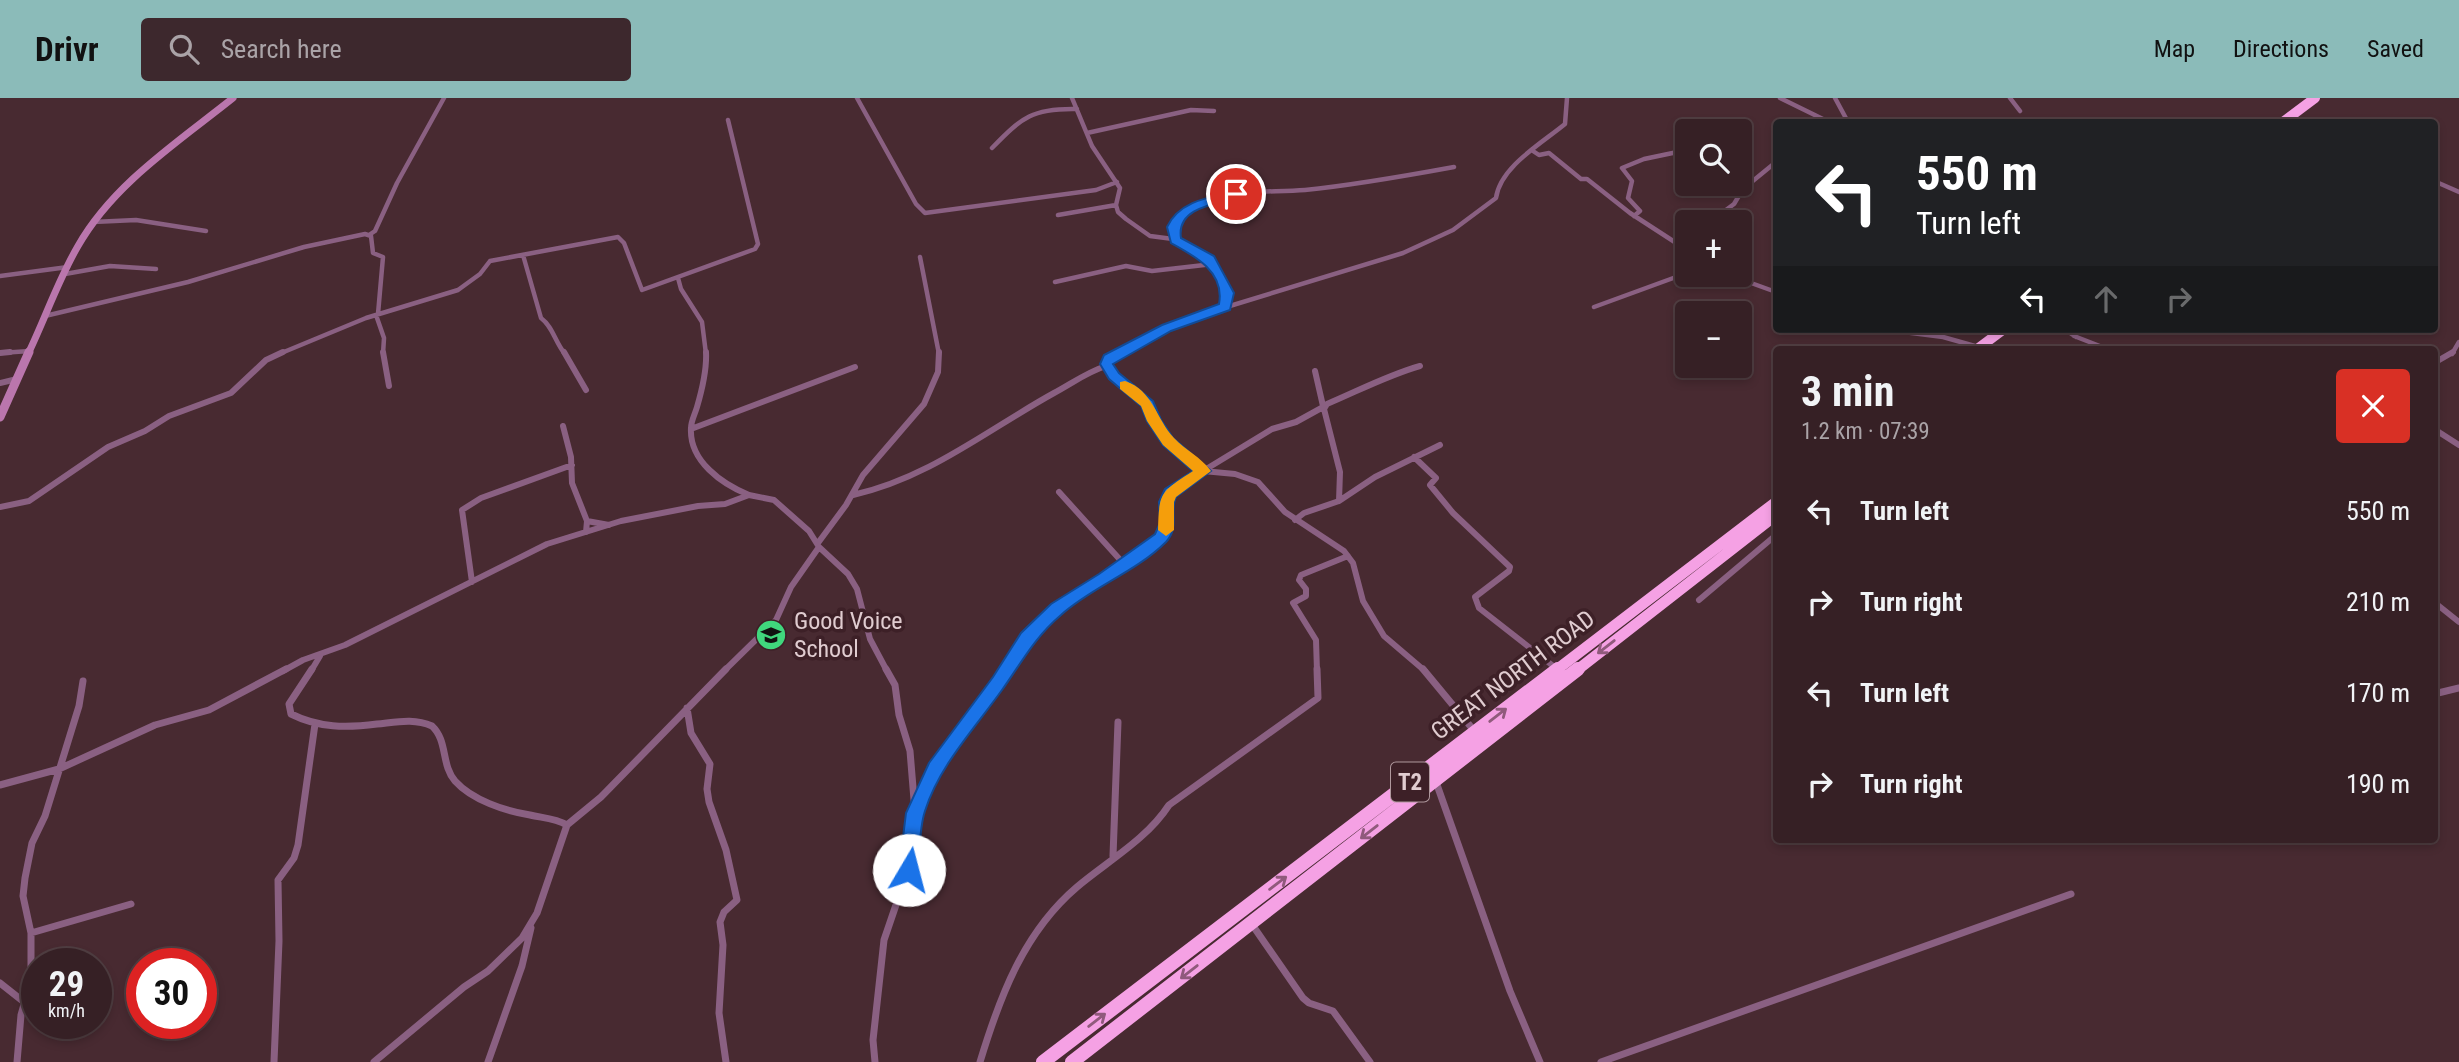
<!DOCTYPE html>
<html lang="en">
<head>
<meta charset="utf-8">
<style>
	body { margin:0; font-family:"Roboto Condensed",sans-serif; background:#3d282d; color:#f1f3f6; height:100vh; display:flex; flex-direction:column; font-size:26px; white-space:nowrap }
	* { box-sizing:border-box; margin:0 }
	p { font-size:23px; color:#aaa3a7 }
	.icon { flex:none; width:38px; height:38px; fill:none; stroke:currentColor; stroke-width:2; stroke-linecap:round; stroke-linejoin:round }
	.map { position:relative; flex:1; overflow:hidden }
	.panel { position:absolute; left:1773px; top:248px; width:665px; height:497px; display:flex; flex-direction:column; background:#362025; border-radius:7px; box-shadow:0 4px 10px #0003,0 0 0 2px #503e42 }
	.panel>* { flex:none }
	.banner { position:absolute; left:1773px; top:21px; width:665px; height:214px; border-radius:7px; box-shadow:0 4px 10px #0003,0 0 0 2px #503e42; background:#202124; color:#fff; overflow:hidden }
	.controls { position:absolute; left:1675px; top:21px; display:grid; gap:14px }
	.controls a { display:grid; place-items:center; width:77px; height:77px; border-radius:7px; background:#362025; box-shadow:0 4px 10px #0003,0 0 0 2px #503e42; font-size:35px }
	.speed { position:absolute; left:21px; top:850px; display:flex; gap:14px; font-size:35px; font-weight:700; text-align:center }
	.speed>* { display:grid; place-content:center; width:91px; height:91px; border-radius:50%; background:#362025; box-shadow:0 4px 10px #0003,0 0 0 2px #503e42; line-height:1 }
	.speed small { font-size:18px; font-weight:400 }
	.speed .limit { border:10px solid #d22; background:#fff; color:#111 }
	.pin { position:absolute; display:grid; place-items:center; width:60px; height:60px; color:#fff; margin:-30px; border:4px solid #fff; border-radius:50%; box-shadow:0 2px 7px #0007 }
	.me { position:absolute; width:77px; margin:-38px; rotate:8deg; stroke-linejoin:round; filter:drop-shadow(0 0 5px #0008) }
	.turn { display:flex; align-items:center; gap:24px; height:147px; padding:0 28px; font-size:32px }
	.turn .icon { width:91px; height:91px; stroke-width:2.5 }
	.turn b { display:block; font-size:49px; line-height:60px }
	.lanes { display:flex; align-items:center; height:66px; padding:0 28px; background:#0003; justify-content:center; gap:35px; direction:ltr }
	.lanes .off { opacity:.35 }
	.round { display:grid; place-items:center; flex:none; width:74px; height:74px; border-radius:7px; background:#3d282d }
	.head { display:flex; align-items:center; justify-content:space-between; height:119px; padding:0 28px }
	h1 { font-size:42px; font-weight:700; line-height:52px }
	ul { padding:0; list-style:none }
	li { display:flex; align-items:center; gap:21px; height:91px; padding:0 28px }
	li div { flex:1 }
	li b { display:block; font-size:26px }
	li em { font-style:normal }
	header { display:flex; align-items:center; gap:42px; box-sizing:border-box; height:98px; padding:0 35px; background:#8bbbb9; color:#111 }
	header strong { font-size:33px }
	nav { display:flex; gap:38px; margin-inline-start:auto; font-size:24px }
	.search { width:490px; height:63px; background:#3d282d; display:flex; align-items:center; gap:18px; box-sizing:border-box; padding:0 24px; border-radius:7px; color:#aaa3a7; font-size:26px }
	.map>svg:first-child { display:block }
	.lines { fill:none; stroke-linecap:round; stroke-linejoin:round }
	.street-far2 { stroke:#8a6082; stroke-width:4.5 }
	.street-far1 { stroke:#8a6082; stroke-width:6 }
	.street { stroke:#8a6082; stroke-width:7 }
	.secondary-far1 { stroke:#ba76ad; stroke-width:7 }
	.secondary { stroke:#ba76ad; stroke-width:9 }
	.highway-far2 { stroke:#f5a1e4; stroke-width:10 }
	.highway-far1 { stroke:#f5a1e4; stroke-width:11 }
	.highway { stroke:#f5a1e4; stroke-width:14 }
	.oneway { stroke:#905a7c }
	.route { fill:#1a73e8; stroke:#114b97; stroke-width:2 }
	.slow { fill:#f59e0b }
	.labels { text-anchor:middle; stroke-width:7; stroke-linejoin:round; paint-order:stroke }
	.shield { fill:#3d2027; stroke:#af989d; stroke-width:2 }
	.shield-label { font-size:23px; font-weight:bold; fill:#e0ccd0 }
	.poi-label { font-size:24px; fill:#e0ccd0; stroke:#3d2027; text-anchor:start }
	.street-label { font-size:24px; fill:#e0ccd0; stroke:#3d2027 }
</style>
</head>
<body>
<header>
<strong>Drivr</strong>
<div class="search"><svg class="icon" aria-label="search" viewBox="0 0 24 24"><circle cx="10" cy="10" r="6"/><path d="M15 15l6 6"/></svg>Search here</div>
<nav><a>Map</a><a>Directions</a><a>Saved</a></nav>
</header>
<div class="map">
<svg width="2459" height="964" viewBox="0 0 2459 964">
	<rect width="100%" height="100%" fill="#482a31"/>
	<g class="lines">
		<path class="street-far2" d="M 857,0 L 916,106 L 925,115 L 1096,92 L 1117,84
			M 1072,0 L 1092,48 L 1120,90 L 1116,107 L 1118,114 L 1126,121 L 1150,138 L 1173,141 L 1209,161 L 1228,195 L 1226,209
			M 1780,0 L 1829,24
			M 1835,0 L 1848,24
			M 2010,0 L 2020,13
			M 1087,35 L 1191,12 L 1214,13
			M 992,50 C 1022,19 1033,10 1077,11
			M 1533,53 L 1539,57 L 1549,55 L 1581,81 L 1587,81 L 1630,115 L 1687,152
			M 2434,83 L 2459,94
			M 1058,117 L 1116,107
			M 1634,118 L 1640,113 L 1628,100 L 1632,83 L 1622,70 L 1644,61 L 1687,52
			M 93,124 L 136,122 L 206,133
			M 1710,124 L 1734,106 L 1743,91 L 1776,64
			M 369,137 L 375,133 L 397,85 L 444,0
			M 1175,142 C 1173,124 1177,117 1193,108 C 1227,90 1268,95 1305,92 C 1355,87 1405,78 1454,69
			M 523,157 L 541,220 C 553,229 555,244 565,256
			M 920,159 L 939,256
			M 65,176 L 110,168 L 156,171
			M 1729,177 L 1776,194
			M 0,178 L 68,169
			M 678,180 L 681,191 L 702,224 L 706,256
			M 1055,184 L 1126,168 L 1152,173 L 1213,166
			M 1594,209 L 1687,175
			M 376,217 L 384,240 L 383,256
			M 45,218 L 188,184 L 304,149 L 365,136 L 371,138 L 373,155 L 383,159 L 378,216
			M 1880,231 L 1943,239 L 1989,252
			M 2064,231 L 2076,239
			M 2074,238 L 2110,252
			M 0,255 L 30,253
			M 279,256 L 366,220 L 458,192 L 480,176 L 490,163 L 618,139 L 624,145 L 642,192 L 755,151 L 758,146 L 728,22
			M 1117,256 L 1166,232 L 1220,211 L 1403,155 L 1453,132 L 1496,100 C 1500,69 1542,45 1565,26 L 1567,0
			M 2452,256 L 2459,244"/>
		<path class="street-far1" d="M 383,254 L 389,288
			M 564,254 L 586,292
			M 706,254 C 707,272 702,292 697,309 C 695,316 691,323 691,330 C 689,363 722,386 749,397
			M 1120,254 L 1106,266 L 1114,278 L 1145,303 L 1168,343 L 1203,373 L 1235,376 L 1258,384 L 1285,414 L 1344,453 L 1353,465 L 1363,503 L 1384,538 L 1425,573
			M 0,255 L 10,254
			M 2434,265 L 2453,254
			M 1315,273 L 1323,308
			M 0,285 L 17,281
			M 563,328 L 571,359 L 572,385 L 587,423 L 586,434
			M 691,331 L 855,269
			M 2434,331 L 2459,347
			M 1414,359 L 1436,380 L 1430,387 L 1453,415 L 1510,469 L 1509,473 L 1475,499 L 1479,510 L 1557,571
			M 1059,394 L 1123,465
			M 853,397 C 929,380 987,332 1054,295 C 1071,286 1087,274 1106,268
			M 1339,403 L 1375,379 L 1440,347
			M 0,409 L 29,403 L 108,349 L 145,333 L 169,318 L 231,295 L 266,262 L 283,254
			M 1295,422 L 1304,415 L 1339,403 L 1340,374 L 1324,311 L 1327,306 C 1358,293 1388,277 1420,268
			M 587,423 L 609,427
			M 818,445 L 846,407 L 863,377 L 924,306 L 938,274 L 939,254
			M 472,484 L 462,412 L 481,400 L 572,367
			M 1699,502 L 1776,437
			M 2434,504 L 2459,524
			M 283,573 L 303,562 L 345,547 L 547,446 L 621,423 L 698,408 L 725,406 L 749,397 L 774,402 L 809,433 L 819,449 L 848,476 L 857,491 L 870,541 L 887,573
			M 311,573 L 320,558
			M 724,573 L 776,522 L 791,489 L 819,449
			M 1006,573 L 1027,539 L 1057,511 L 1161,439 C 1172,418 1162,411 1175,390 L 1272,331 L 1296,324 L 1325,308
			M 1317,573 L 1316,542 L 1293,505 L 1306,498 L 1306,491 L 1299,482 L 1301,477 L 1348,458"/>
		<path class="street" d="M 312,571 L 289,606 L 291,616 C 319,630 346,630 377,626 C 397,624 414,620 432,628 C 448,643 441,667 455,683 C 472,702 505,713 530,717 C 543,720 555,720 567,727
			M 1423,571 L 1476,635
			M 2434,596 L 2459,590
			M 687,610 L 691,635 L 710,666 L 707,691 L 709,704 L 726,752 L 737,802 L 724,814 L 720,824 L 723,847 L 719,915 L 726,964
			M 1436,684 L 1510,893 L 1540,964
			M 0,687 L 59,671 L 155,627 L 209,612 L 286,571
			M 916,712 L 935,670 L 1007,571
			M 1113,758 L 1118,624
			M 1251,825 L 1303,900 L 1309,905 L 1333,913 L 1370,964
			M 31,835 L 131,806
			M 0,885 L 24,904
			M 17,964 L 21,917 L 31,882 L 31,835 L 23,798 L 25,780 L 32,745 L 45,718 L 79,608 L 83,583
			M 274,964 L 279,843 L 278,782 L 294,760 L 298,747 L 315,626
			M 374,964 L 464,889 L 488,873 L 522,840 L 537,815 L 567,727 L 601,699 L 726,571
			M 488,964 L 522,868 L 531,830
			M 875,964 L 873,942 L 884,842 L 912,760 L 915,714 L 910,653 L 899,617 L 895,587 L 886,571
			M 980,964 C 1000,898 1024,834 1077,789 C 1108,763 1147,741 1169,707 L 1318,600 L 1317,571
			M 1601,964 L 2071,796"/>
		<path class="secondary-far1" d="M 28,256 C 45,221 58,182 78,148 C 113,86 178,44 233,0"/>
		<path class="secondary" d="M 0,319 L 29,254"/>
		<path class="highway-far2" d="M 2283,24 L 2315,0
			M 1976,252 L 2004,231"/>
		<path class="highway-far1" d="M 1555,573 L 1776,404
			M 1576,573 L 1776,417"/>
		<path class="highway" d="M 1043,964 L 1558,571
			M 1072,964 L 1578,571"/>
	</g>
	<defs><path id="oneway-shaft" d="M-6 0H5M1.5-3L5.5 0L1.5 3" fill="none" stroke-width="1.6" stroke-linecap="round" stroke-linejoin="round" transform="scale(1.75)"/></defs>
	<g class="oneway">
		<use href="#oneway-shaft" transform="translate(1606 549) rotate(142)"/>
		<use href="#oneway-shaft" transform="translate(1498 617) rotate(-38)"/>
		<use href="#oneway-shaft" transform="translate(1369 734) rotate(142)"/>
		<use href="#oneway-shaft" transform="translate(1278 785) rotate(-37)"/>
		<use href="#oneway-shaft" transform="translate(1189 874) rotate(142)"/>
		<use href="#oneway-shaft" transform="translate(1097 922) rotate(-38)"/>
	</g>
	<path class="route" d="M 1236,93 L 1240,94 L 1240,99 C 1217,106 1176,109 1181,140 L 1214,158 L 1234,195 L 1230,212 L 1171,233 L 1113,266 L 1119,275 L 1153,303 L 1161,322 L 1173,340 L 1211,373 L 1176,399 C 1169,413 1180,429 1166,444 C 1136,474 1092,489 1061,517 C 1034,540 1022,564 1002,592 C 975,630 939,668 925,713 C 919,731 920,753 918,772 L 916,778 L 909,780 L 902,778 L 899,772 L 906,715 L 929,665 L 993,579 L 1021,535 L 1051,506 L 1099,476 L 1155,436 L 1160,425 L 1159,404 L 1165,391 L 1193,373 L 1163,347 L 1147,323 L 1141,308 L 1109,281 L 1100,266 L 1104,257 L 1162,227 L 1219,206 C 1225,174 1195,158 1171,145 L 1167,129 C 1179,103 1210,99 1236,93 Z"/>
	<path class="slow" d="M 1125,283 C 1153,292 1156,321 1174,340 C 1185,352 1201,359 1211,373 L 1176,399 L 1174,404 L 1174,432 L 1166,438 L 1158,432 C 1159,393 1161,394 1193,373 L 1163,347 L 1147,323 L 1141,308 L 1120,291 L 1120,284 Z"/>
	<defs>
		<g id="school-disc" transform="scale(1.575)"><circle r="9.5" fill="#40d77d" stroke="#3d2027"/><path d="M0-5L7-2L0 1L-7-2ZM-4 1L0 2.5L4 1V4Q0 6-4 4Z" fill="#111"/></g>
	</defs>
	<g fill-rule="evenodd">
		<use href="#school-disc" x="771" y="537"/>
	</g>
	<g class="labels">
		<rect class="shield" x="1391" y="664.5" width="38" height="39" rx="5"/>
		<g class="shield-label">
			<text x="1410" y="692">T2</text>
		</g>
		<g class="poi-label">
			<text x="794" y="531">Good Voice<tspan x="794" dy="28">School</tspan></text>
		</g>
		<g class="street-label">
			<text transform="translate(1513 577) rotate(-37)" y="8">GREAT NORTH ROAD</text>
		</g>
	</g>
</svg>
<div class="controls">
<a><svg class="icon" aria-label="search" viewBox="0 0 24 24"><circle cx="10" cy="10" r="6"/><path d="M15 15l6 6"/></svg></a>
<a>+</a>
<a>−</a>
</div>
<div class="speed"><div>29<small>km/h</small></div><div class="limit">30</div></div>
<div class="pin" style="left:1236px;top:96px;background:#d93025"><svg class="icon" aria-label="arrive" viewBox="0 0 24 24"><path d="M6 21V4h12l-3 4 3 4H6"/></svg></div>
<svg class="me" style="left:909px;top:772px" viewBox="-20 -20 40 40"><circle r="19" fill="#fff"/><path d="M0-13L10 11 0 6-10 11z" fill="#1a73e8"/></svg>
<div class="banner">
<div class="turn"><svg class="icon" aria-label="left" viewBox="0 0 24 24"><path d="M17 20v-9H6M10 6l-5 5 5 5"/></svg><div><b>550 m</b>Turn left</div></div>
<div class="lanes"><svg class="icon" aria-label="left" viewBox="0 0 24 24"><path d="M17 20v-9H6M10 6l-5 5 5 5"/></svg><svg class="icon off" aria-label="ahead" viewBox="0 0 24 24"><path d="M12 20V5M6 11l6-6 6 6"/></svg><svg class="icon off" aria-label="right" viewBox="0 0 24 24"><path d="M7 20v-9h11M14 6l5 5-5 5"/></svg></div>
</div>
<section class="panel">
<div class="head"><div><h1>3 min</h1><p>1.2 km · 07:39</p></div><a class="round" style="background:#d93025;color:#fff"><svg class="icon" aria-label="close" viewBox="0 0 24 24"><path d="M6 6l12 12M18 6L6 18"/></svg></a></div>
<ul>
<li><svg class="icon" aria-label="left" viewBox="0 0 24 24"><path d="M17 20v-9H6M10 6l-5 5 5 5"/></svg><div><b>Turn left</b></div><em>550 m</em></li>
<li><svg class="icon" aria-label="right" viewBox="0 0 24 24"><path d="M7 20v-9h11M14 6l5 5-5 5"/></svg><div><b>Turn right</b></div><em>210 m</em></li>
<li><svg class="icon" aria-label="left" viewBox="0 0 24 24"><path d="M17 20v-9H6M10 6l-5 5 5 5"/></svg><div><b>Turn left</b></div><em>170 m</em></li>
<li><svg class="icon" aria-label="right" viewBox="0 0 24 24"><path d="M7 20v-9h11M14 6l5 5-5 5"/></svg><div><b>Turn right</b></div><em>190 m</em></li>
</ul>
</section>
</div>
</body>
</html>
